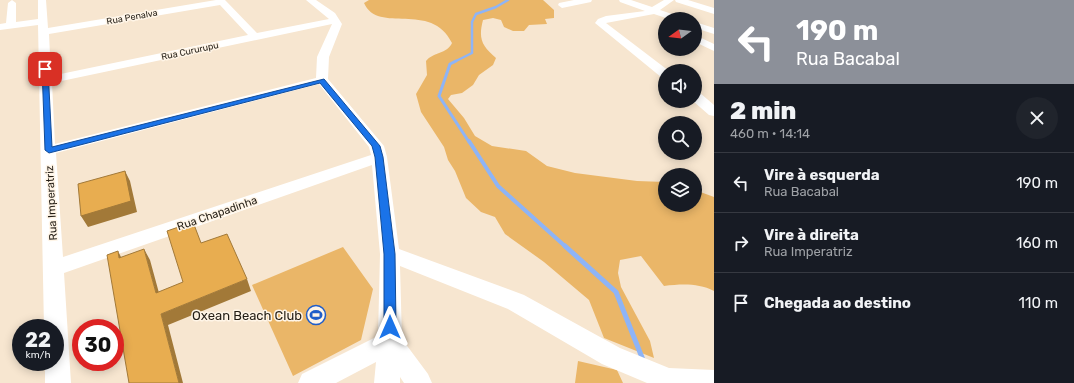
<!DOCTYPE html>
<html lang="pt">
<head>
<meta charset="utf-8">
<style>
	body { margin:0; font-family:Rubik,sans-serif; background:#20242c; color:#f1f3f6; height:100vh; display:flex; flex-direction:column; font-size:15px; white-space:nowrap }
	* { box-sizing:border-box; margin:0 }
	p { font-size:13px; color:#9ea1a6 }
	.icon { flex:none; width:22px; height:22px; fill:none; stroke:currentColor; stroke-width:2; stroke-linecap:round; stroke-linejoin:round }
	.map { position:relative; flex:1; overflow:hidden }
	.drawer { display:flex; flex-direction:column; background:#171b24; width:360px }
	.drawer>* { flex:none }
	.guide { background:#8c9099; color:#fff; overflow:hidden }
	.needle { width:26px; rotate:255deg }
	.fabs { position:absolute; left:658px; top:12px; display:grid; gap:8px }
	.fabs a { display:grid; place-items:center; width:44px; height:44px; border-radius:50%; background:#171b24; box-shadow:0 2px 10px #0003; font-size:20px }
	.speed { position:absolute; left:12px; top:319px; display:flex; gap:8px; font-size:20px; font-weight:700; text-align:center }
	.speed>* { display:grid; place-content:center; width:52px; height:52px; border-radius:50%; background:#171b24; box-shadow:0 2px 10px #0003; line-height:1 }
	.speed small { font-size:10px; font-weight:400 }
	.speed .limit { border:6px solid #d22; background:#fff; color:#111 }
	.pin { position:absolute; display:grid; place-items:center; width:34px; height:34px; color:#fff; margin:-17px; border-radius:8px; box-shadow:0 2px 6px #0006 }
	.me { position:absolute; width:44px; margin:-22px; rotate:0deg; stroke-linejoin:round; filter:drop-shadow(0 0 3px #0008) }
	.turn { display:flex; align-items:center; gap:14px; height:84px; padding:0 16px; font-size:18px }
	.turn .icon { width:52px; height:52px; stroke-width:2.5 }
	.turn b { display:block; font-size:28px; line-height:34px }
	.round { display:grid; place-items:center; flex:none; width:42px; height:42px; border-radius:21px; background:#20242c }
	.headline { display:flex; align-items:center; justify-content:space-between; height:68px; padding:0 16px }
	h1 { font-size:24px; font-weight:800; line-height:30px }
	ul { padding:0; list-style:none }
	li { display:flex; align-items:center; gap:12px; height:60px; padding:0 16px; border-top:1px solid #363941 }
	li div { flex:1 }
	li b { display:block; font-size:15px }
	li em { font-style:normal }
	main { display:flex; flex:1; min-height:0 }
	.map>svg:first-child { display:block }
	.green { fill:#eab668 }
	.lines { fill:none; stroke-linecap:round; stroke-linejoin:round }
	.stream-far3 { stroke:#8eb4f6; stroke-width:2.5 }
	.stream-far2 { stroke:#8eb4f6; stroke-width:3 }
	.stream-far1 { stroke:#8eb4f6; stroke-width:4 }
	.stream { stroke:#8eb4f6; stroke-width:5 }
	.minor { fill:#fff; fill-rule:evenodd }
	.shaded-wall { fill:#a27938 }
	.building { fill:#e8ad50; stroke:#a27938 }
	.route { fill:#1a73e8; stroke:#114b97 }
	.labels { text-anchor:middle; stroke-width:3; stroke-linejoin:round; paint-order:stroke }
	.far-street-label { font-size:9px; fill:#231d15; stroke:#fff5e7 }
	.street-label { font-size:11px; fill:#231d15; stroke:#fff5e7 }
	.near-poi-label { font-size:13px; fill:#231d15; stroke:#fff5e7; text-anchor:end }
</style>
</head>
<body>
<main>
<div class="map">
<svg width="714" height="383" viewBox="0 0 714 383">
	<rect width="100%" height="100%" fill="#f7e6d0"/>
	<path class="green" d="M 369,0 L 543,0 L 554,10 L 554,18 L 545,19 L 547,24 L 529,25 L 524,31 L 513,31 L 504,27 L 501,20 L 493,18 L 483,20 C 478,39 482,46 496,58 L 493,65 L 479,75 L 473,85 L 462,93 L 451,95 L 448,99 L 464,118 L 475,136 L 492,146 L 526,151 L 547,166 L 575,173 L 637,181 L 665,182 L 665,205 L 695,205 L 695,190 L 714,197 L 714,291 C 698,283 682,284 664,286 L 641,256 L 620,260 L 618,273 L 621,287 L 650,341 L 654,358 L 604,338 L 589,300 L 544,262 L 505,234 L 495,217 L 481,212 L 466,198 L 455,171 L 448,160 L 444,147 L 421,112 L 416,94 L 427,75 L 426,61 C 433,52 447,54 452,43 C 431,0 378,35 364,3 Z
		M 343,247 L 373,289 L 361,340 L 293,376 L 252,285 Z
		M 578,361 L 617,370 L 623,383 L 575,383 Z"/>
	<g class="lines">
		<path class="stream-far3" d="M 454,62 L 472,53 L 472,22 L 476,14 L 496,7 L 508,0"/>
		<path class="stream-far2" d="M 456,61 L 450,64 L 439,96 L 469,142"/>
		<path class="stream-far1" d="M 469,141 L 498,186 L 566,247"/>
		<path class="stream" d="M 565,246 L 616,292 L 643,360"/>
		<path class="minor" d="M 12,0 L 16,3 L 16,22 L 38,19 L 38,0 L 46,0 L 48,28 L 216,0 L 225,0 L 257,33 L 329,19 L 306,0 L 316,0 L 335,13 L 342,24 L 329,57 L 328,79 L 384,146 L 387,157 L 399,249 L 524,295 L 620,348 L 669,368 L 714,370 L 714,383 L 647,383 L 602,364 L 508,309 L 400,266 L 402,339 L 428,374 L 432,383 L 404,383 L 400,377 L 400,383 L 374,383 L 376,362 L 336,383 L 298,383 L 302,374 L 378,336 L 380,254 L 372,165 L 64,273 L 71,383 L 45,383 L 45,362 L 55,362 L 55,328 L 44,328 L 38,25 L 0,30 L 0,24 L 6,23 L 8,3 ZM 220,5 L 248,35 L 51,76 L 49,34 ZM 332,24 L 317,57 L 316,78 L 55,144 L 52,83 ZM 319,84 L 369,147 L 371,155 L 63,257 L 56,153 Z
			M 574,0 L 592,0 L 591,2 L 562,8 L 558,5 L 559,3 Z
			M 619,0 L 631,0 L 652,7 L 664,0 L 674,0 L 660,10 L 681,17 L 683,19 L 669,19 L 654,14 L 606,23 L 669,71 L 665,71 L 665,78 L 661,77 L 595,23 L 598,19 L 606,16 L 645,11 L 620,2 Z
			M 675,0 L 688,0 L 714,8 L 714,14 L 676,2 Z
			M 695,22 L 714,28 L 714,34 L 695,28 Z
			M 695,35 L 714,44 L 714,51 L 695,42 Z
			M 695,92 L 700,93 L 714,105 L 714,116 L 709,115 L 693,101 L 695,101 Z"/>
	</g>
	<path class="shaded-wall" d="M 125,171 L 130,181 L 137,212 L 88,227 L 81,216 Z
		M 144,249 L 150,260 L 162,304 L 156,293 Z
		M 118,251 L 124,263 L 119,258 Z
		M 247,279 L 251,291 L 168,325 L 183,383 L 179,383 L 161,314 Z"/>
	<path class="building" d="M 125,171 L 131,201 L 81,216 L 78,184 Z
		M 193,222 L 201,243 L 227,234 L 247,279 L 161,314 L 179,383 L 129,383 L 107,255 L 118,251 L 119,258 L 144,249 L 156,293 L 183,282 L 167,231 Z"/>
	<path class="route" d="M 42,67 L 48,69 L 52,147 L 324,79 L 380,146 L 383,157 L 395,254 L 396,327 L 394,331 L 390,333 L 386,331 L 384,327 L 384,254 L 375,157 L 372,146 L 320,83 L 49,153 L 45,150 Z"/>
	<defs>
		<g id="stadium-ring" transform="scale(1)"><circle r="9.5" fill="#fff5e7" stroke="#1f5dc9" stroke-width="1.5"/><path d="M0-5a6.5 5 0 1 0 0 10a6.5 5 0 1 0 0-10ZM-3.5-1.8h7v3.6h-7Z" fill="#1f5dc9"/></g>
	</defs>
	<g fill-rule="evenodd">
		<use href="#stadium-ring" x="316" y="315"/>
	</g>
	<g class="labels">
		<g class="far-street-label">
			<text transform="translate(132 17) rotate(-10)" y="3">Rua Penalva</text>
			<text transform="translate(190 51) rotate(-12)" y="3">Rua Cururupu</text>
		</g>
		<g class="street-label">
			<text transform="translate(51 203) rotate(-93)" y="4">Rua Imperatriz</text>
			<text transform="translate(217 213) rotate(-19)" y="4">Rua Chapadinha</text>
		</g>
		<g class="near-poi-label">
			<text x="302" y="320">Oxean Beach Club</text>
		</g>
	</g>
</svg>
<div class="fabs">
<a><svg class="needle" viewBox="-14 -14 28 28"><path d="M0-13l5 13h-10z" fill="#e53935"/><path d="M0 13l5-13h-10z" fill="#9ea1a6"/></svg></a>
<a><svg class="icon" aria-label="sound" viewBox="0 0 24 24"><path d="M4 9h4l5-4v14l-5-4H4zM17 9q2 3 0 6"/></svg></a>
<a><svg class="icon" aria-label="search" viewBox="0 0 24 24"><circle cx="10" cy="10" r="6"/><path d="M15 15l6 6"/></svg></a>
<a><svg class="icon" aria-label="layers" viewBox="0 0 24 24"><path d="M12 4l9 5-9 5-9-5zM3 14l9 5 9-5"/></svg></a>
</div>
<div class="speed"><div>22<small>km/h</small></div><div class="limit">30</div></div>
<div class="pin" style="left:45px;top:69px;background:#d93025"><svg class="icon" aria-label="arrive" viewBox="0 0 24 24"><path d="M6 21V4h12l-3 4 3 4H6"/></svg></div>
<svg class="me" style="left:390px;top:327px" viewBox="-20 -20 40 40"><path d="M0-17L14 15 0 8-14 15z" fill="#1a73e8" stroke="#fff" stroke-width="4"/></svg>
</div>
<section class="drawer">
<div class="guide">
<div class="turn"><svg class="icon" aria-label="left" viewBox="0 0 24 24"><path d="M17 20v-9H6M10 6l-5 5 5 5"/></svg><div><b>190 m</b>Rua Bacabal</div></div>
</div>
<div class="headline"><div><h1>2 min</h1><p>460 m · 14:14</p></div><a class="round"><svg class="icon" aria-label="close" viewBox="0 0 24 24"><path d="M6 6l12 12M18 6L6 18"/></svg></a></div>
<ul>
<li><svg class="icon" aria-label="left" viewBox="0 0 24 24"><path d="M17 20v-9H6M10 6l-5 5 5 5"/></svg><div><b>Vire à esquerda</b><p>Rua Bacabal</p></div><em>190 m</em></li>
<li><svg class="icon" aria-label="right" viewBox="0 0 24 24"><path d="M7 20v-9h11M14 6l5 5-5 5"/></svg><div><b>Vire à direita</b><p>Rua Imperatriz</p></div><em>160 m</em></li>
<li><svg class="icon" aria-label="arrive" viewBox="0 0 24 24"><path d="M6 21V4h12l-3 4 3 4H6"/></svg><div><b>Chegada ao destino</b></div><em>110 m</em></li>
</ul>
</section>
</main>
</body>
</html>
